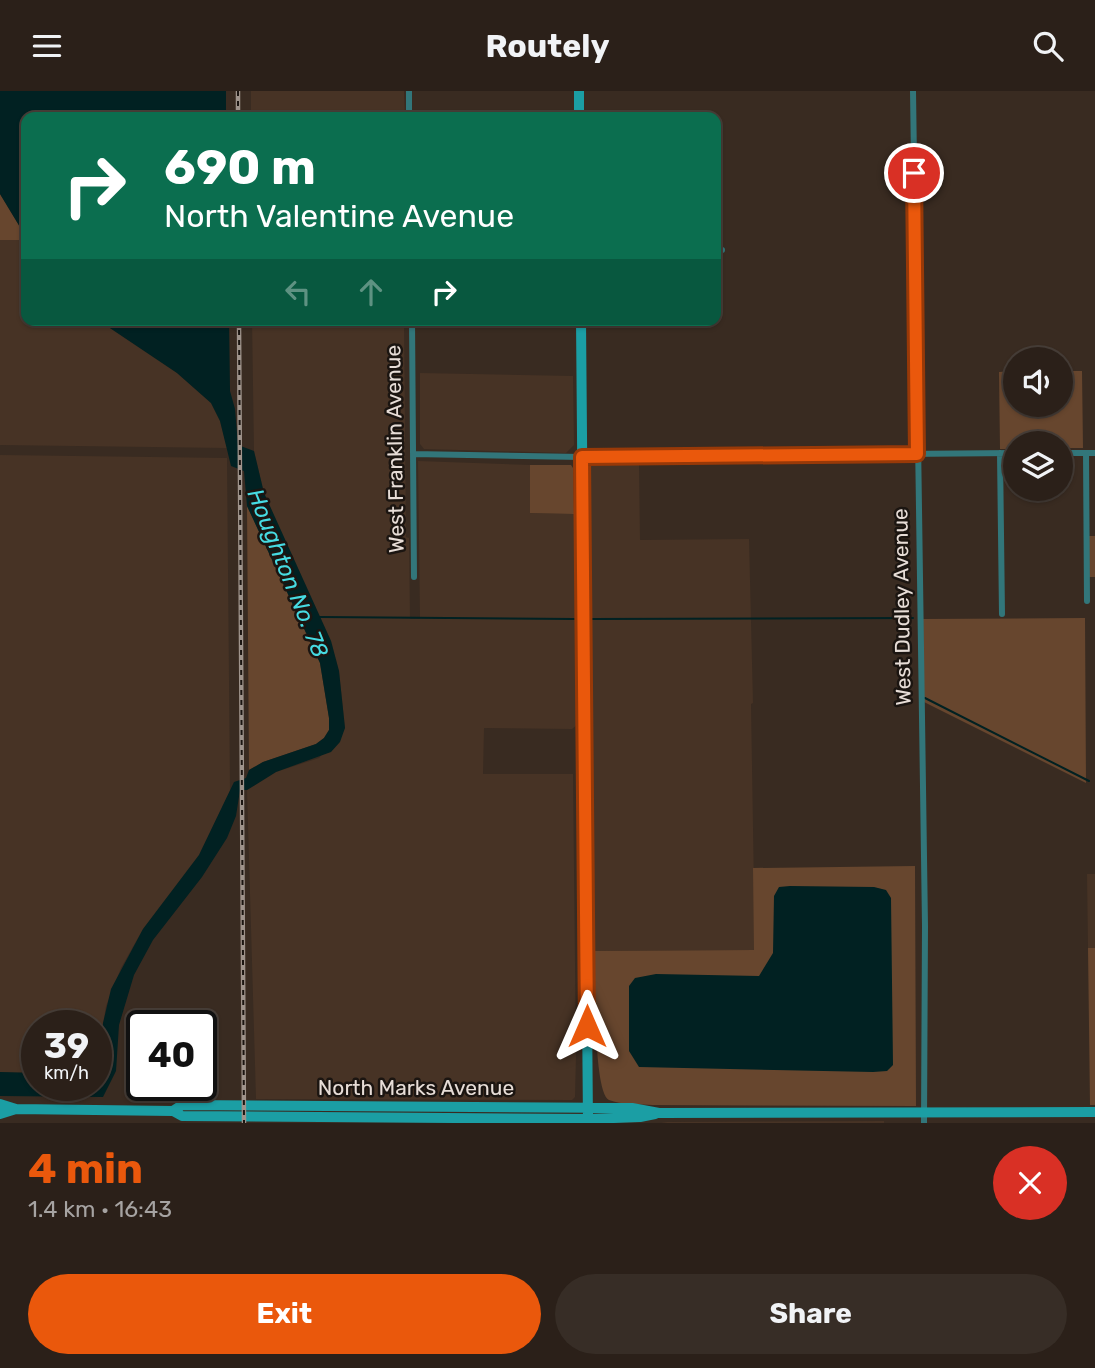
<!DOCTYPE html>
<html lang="en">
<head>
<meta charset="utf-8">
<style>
	body { margin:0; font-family:Rubik,sans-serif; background:#372d26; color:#f1f3f6; height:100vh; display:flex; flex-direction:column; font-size:26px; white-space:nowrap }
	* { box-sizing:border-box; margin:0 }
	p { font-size:23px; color:#a6a3a2 }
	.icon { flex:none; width:38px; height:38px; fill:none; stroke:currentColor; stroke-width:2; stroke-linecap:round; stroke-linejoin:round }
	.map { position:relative; height:1032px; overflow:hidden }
	.details { display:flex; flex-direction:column; background:#2b2019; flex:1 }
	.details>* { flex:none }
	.guide { position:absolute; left:21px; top:21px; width:700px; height:214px; border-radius:14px; box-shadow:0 2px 5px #0004,0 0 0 2px #473e38; background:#0b6e4f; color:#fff; overflow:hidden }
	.controls { position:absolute; left:1003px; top:256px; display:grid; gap:14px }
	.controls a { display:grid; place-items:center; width:70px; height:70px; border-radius:50%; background:#2b2019; box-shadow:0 2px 5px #0004,0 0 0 2px #473e38; font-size:35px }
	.speed { position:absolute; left:21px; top:919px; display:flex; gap:14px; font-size:35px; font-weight:700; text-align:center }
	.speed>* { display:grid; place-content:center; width:91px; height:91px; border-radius:50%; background:#2b2019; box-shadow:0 2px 5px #0004,0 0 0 2px #473e38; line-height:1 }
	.speed small { font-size:18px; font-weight:400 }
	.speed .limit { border:4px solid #111; border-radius:10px; background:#fff; color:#111 }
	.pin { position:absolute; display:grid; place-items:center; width:60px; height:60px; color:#fff; margin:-30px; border:4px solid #fff; border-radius:50%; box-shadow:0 2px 7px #0007 }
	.me { position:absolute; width:77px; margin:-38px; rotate:0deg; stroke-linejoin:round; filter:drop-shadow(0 0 5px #0008) }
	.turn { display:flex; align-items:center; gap:24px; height:147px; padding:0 28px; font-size:32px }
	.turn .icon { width:91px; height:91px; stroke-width:2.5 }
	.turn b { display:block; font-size:49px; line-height:60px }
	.lanes { display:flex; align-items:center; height:66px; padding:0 28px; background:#0003; justify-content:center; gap:35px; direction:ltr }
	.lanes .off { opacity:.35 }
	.round { display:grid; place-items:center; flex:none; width:74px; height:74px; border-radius:37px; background:#372d26 }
	.head { display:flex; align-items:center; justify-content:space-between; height:119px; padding:0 28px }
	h1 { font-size:42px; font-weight:700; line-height:52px; color:#ea580c }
	.primary-button { display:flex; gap:14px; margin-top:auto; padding:14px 28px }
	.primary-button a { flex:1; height:80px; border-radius:42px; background:#ea580c; color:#fff; font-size:28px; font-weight:700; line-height:80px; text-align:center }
	.primary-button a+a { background:#372d26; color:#f1f3f6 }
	header { display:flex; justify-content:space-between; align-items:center; height:91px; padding:0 28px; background:#2b2019; font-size:32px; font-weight:700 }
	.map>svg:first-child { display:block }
	.built { fill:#473325 }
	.green { fill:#67462e }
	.water { fill:#012122 }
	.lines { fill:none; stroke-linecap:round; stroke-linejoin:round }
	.stream { stroke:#012122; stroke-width:2 }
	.street { stroke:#32767a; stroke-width:6 }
	.secondary { stroke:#1b9ea4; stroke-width:10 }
	.rail-casing { stroke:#9e938b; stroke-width:4.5 }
	.rail { stroke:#1b1511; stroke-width:2; stroke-dasharray:5; stroke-linecap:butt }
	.route-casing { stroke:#983908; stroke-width:18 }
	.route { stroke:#ea580c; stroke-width:12 }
	.labels { text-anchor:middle; stroke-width:5; stroke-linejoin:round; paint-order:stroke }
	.street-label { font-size:21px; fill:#e7ddd7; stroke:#1b1511 }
	.water-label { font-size:23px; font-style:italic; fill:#46dbe2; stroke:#1b1511 }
</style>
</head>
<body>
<header><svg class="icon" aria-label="menu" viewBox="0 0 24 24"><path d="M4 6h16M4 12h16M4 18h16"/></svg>Routely<svg class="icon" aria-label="search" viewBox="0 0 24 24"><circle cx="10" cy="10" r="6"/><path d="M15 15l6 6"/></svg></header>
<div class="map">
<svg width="1095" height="1032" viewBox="0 0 1095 1032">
	<rect width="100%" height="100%" fill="#392b21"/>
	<path class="built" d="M 251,0 L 404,0 L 405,26 L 251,26 Z
		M 0,149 L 26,149 L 26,229 L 98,229 L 177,282 L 211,312 L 220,330 L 227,357 L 0,354 Z
		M 252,229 L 404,229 L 406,446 L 409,447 L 410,528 L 420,528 L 418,370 L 530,374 L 530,422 L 574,423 L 577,634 L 572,638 L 484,637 L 483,683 L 573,683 L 576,965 L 575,1006 L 572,1009 L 256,1008 L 247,699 L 276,681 L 319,667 L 345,637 L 339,580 L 331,550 L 264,402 L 254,360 Z
		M 420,282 L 573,285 L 574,354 L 566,362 L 424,358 L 420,353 Z
		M 0,364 L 227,367 L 230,700 L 199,764 L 143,838 L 121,877 L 106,915 L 96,978 L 96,934 L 37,934 L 37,982 L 0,981 Z
		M 591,374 L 639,374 L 640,449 L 749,448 L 753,612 L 751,613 L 755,859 L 595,860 L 589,377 Z
		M 1087,783 L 1095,783 L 1095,857 L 1088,857 Z
		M 884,1030 L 884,1032 L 661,1032 L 667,1031 Z"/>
	<path class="green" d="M 0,103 L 26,146 L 26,149 L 0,149 Z
		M 1015,280 L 1015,313 L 1060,313 L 1061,280 L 1082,280 L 1083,357 L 1061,357 L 1060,352 L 1015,352 L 1015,358 L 1000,358 L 999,281 Z
		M 530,374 L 571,374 L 573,377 L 574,423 L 530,422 Z
		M 247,415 L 320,572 L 329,627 L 329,639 L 324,647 L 316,653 L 263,671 L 249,679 Z
		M 1084,445 L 1095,445 L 1095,486 L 1084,486 Z
		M 1085,527 L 1086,692 L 924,611 L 923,528 Z
		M 915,775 L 916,1015 L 653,1014 C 640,1013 621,1014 609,1009 C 593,1002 595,881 595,860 L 754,859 L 753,777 Z
		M 1088,857 L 1095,857 L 1095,1014 L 1090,1014 Z"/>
	<path class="water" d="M 0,0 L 226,0 L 226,26 L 26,26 L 26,146 L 0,103 Z
		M 98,229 L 229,229 L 230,300 L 235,318 L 238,354 L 254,360 L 264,402 L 331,550 L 339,580 L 345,637 L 340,651 L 331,661 L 276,681 L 247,699 L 240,699 L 236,725 L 227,747 L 202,786 L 153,849 L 134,884 L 119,934 L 116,980 L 103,1006 L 0,1005 L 0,981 L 37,982 L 37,994 L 96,994 L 103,932 L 111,898 L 143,838 L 199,764 L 234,691 L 246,687 L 249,679 L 263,671 L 316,653 L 324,647 L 329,639 L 329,627 L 320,572 L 247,415 L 244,380 L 231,375 L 220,330 L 211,312 L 177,282 Z
		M 790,795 L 874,796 L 886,799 L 891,807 L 893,974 L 887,980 L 873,981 L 639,976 L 629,960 L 629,895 L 635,887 L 656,883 L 759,885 L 773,862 L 774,805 L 779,796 Z"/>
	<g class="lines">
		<path class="stream" d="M 320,526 L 574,528
			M 592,528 L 913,527
			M 925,607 L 1089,690"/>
		<path class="street" d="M 409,0 L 409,26
			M 913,0 L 925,835 L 924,1032
			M 716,159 L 722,159
			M 412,229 L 414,486
			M 1000,362 L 1002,523
			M 1060,362 L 1095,362
			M 1086,362 L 1087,510
			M 413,363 L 582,366 L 1015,362"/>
		<path class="secondary" d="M 579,0 L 579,26
			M 581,229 L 588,1032
			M 0,1013 L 16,1018 L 173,1020 L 182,1025 L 588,1028 L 640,1026 L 655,1023
			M 173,1020 L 182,1014 L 632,1017 L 659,1022 L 1095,1021
			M 0,1023 L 16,1018"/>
		<g class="rail-casing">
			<path id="rail" d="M 238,0 L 238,26
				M 239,229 L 244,1032"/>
		</g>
		<use href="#rail" class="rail"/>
	</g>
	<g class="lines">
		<g class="route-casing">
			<path id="route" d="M 587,935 L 582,366 L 917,363 L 914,82"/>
		</g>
		<use href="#route" class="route"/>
	</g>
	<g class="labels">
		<g class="street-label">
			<text transform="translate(395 358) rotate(-91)" y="7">West Franklin Avenue</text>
			<text transform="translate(902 516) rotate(-91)" y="7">West Dudley Avenue</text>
			<text x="416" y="1004">North Marks Avenue</text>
		</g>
		<g class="water-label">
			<text transform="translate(288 482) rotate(68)" y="8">Houghton No. 78</text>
		</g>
	</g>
</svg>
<div class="controls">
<a><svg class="icon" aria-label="sound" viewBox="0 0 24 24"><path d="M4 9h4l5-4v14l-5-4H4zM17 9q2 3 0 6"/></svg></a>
<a><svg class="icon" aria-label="layers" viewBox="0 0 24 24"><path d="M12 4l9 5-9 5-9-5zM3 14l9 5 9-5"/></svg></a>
</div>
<div class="speed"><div>39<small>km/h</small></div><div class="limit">40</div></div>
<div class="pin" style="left:914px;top:82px;background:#d93025"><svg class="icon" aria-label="arrive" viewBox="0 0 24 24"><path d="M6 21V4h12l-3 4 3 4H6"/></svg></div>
<svg class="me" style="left:587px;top:935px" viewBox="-20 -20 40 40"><path d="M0-17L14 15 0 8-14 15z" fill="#ea580c" stroke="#fff" stroke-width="4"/></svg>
<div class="guide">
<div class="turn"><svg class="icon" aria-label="right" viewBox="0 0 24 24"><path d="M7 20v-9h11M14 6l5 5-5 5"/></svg><div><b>690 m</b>North Valentine Avenue</div></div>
<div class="lanes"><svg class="icon off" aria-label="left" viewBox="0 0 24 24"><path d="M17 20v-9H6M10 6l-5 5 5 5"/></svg><svg class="icon off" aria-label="ahead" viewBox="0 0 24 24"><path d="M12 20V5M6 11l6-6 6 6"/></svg><svg class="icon" aria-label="right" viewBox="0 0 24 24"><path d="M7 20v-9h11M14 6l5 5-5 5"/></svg></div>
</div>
</div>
<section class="details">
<div class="head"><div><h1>4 min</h1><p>1.4 km · 16:43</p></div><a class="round" style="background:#d93025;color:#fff"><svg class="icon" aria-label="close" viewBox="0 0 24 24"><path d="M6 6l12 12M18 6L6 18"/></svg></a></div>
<div class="primary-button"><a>Exit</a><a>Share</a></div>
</section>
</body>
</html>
